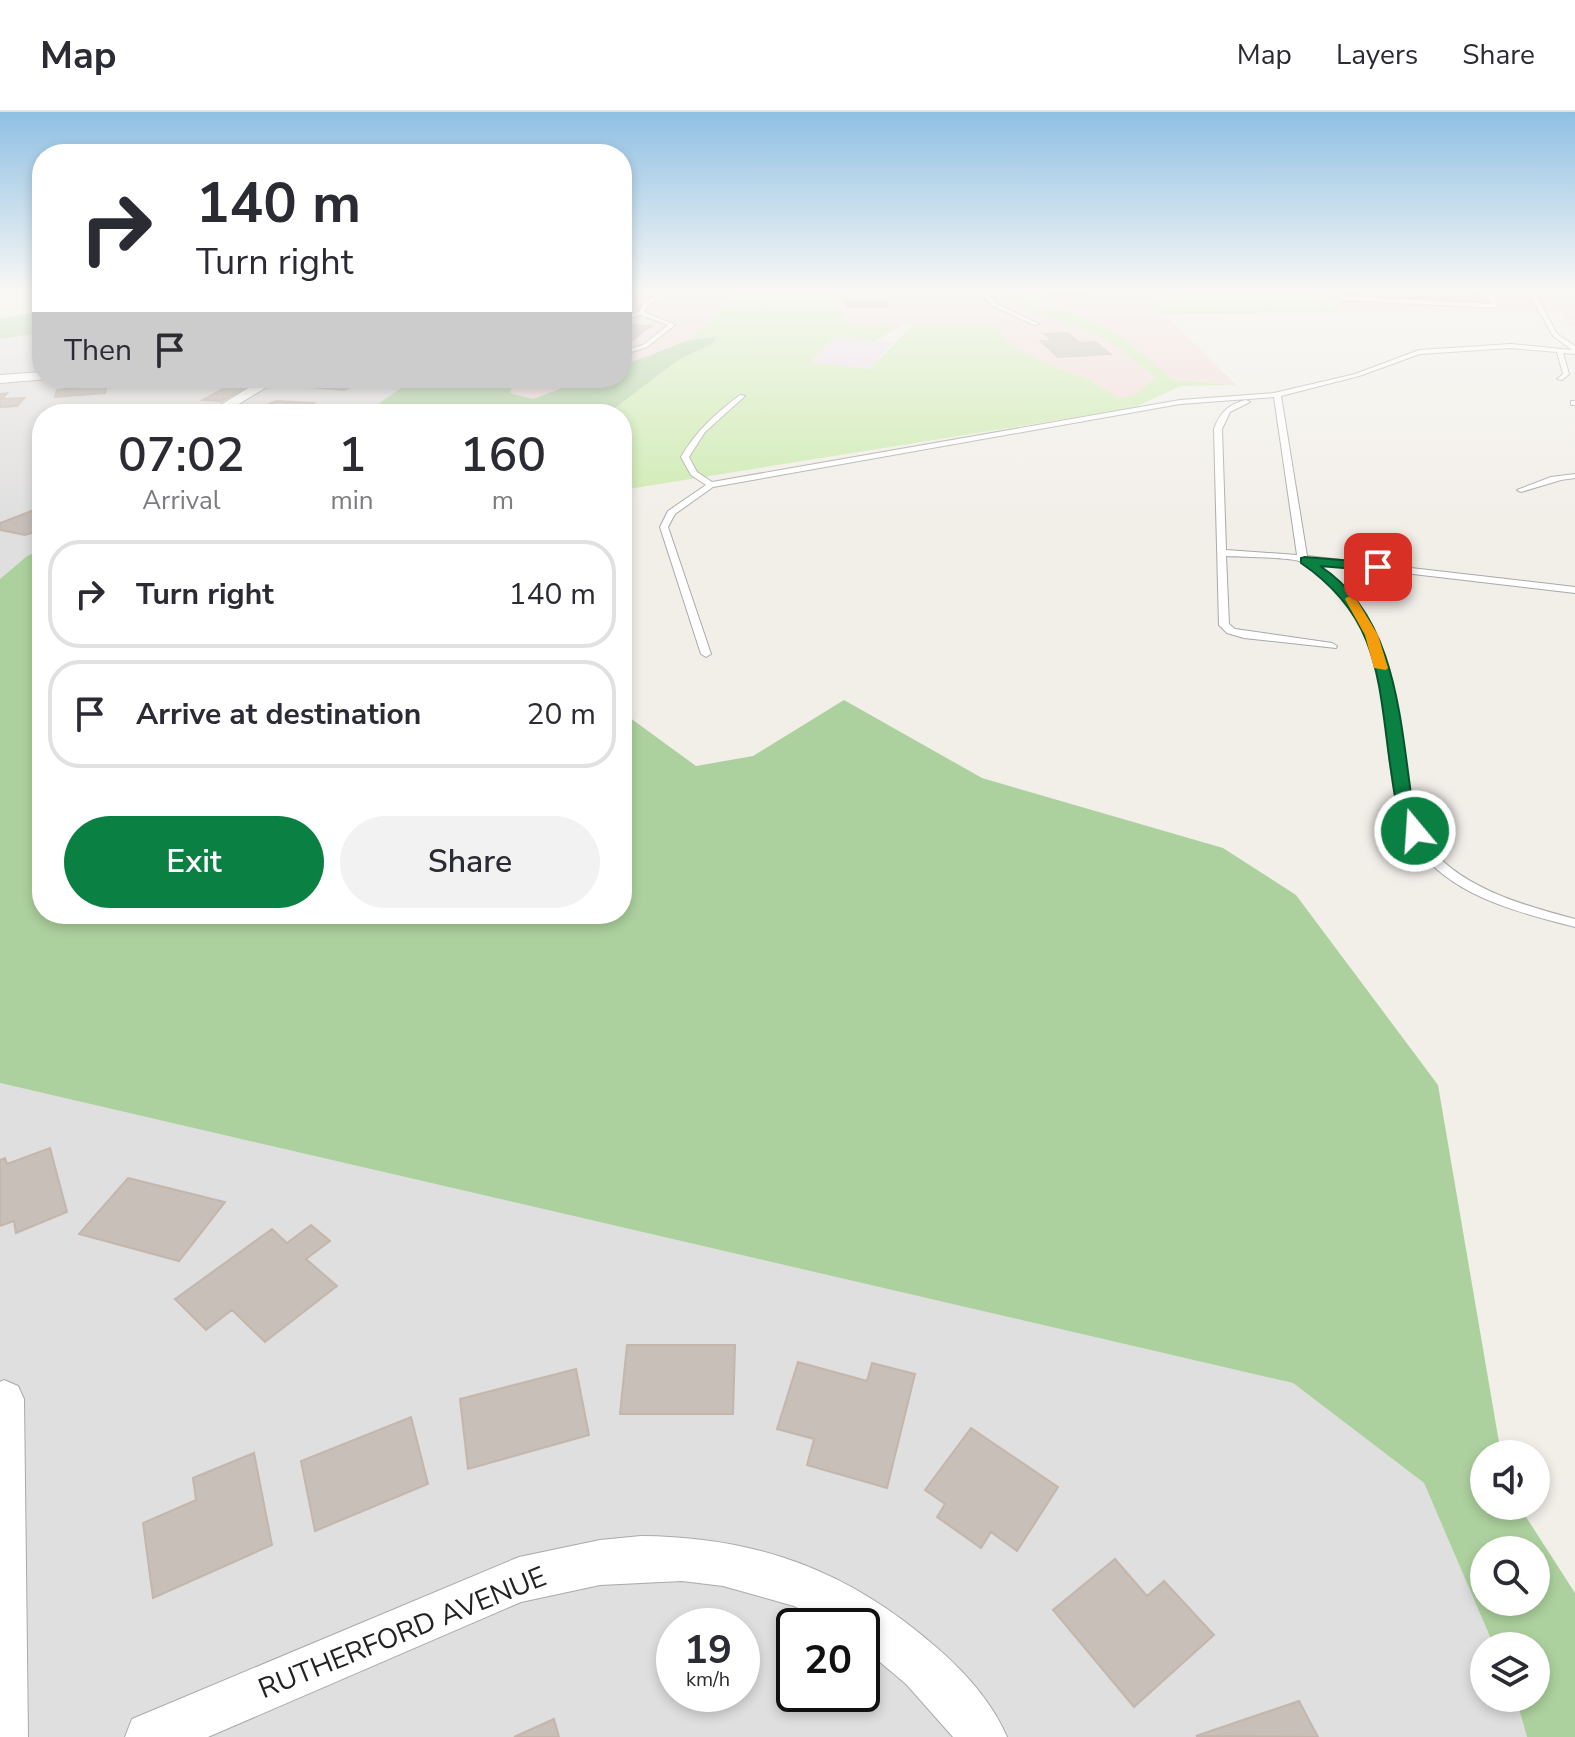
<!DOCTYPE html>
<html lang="en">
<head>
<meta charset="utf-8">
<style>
	body { margin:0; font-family:"Nunito Sans",sans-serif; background:#f2f2f3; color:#2b2b33; height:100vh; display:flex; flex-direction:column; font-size:30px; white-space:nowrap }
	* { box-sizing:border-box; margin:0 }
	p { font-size:26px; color:#7c7c81 }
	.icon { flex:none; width:44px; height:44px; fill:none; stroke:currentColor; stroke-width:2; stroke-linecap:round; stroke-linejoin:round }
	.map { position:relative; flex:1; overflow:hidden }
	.side { position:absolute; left:32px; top:292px; width:600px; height:520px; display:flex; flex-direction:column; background:#fff; border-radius:32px; box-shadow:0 4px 12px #0003 }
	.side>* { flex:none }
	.hud { position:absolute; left:32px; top:32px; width:600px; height:244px; border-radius:32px; box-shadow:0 4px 12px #0003; background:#fff; color:#2b2b33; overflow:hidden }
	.controls { position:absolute; left:1470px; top:1328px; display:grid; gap:16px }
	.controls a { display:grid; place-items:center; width:80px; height:80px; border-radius:50%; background:#fff; box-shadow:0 4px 12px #0003; font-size:40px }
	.speed { position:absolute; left:656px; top:1496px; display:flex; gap:16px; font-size:40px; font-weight:700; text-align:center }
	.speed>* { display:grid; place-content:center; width:104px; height:104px; border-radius:50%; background:#fff; box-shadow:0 4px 12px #0003; line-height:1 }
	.speed small { font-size:20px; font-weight:400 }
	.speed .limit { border:4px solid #111; border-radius:12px; background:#fff; color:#111 }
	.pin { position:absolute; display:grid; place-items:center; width:68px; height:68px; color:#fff; margin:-34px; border-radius:16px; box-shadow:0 4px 12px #0006 }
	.me { position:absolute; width:88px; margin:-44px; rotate:342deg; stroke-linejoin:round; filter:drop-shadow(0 0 6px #0008) }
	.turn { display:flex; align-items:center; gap:28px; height:168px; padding:0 32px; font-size:36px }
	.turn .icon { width:104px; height:104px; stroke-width:2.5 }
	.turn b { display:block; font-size:56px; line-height:68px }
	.then { display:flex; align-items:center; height:76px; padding:0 32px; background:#0003; gap:16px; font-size:30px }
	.eta { display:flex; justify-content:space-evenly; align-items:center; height:136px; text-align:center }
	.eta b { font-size:48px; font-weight:600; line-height:56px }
	.action { display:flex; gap:16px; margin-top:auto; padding:16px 32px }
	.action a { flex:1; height:92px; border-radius:48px; background:#0b8043; color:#fff; font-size:32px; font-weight:600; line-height:92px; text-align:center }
	.action a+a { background:#f2f2f3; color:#2b2b33 }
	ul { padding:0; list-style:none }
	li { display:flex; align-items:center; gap:24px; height:108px; margin:0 16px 12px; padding:0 16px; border:4px solid #e1e1e2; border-radius:32px }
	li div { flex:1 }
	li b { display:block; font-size:30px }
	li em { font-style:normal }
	header { display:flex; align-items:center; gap:48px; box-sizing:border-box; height:112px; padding:0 40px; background:#fff; border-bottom:2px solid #e1e1e2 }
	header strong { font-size:38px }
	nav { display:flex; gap:44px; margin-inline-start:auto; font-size:28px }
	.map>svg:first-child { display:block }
	.residential { fill:#e0dfdf; fill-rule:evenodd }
	.commercial { fill:#f2dad9 }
	.industrial { fill:#ebdbe8 }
	.farmland { fill:#eef0d5 }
	.grass { fill:#cdebb0 }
	.forest { fill:#add19e; fill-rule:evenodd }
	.building { fill:#c7bfb8; stroke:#c4b6ab; stroke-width:2 }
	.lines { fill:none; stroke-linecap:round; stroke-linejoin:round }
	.lane-casing { stroke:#a9a9a9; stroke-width:2 }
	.street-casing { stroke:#a9a9a9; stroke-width:2 }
	.lane { fill:#fff; fill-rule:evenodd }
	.street { fill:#fff; fill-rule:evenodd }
	.route { fill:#0b8043; stroke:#07532c; stroke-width:2 }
	.slow { fill:#f59e0b }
	.labels { text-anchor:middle; stroke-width:6; stroke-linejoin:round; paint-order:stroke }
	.near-street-label { font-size:28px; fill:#222; stroke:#fff }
</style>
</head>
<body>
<header>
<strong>Map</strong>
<nav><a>Map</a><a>Layers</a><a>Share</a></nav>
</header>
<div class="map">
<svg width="1575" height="1625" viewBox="0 0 1575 1625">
	<rect width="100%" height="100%" fill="#f2efe9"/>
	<path class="residential" d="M 42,221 L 42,266 L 416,266 L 378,292 L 354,302 L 42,302 L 42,437 L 27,444 L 0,467 L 0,227 Z
		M 0,971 L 1293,1271 L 1424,1371 L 1494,1534 L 1484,1534 L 1484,1586 L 1516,1586 L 1527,1625 L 0,1625 ZM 674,1514 L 742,1514 L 742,1582 L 674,1582 ZM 794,1514 L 862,1514 L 862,1582 L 794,1582 Z"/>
	<path class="commercial" d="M 622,179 L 743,179 L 689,228 L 622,254 Z
		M 836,179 L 1003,179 L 1027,197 L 1105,225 L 1156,265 L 1134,284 L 1119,286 L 1084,265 L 1061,258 L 1012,235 L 992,212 L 847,214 Z
		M 1030,179 L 1575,179 L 1575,215 L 1570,215 L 1561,201 L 1340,200 L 1338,196 L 1252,180 L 1233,187 L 1179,180 L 1177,190 L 1150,192 L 1164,202 L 1236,273 L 1173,268 L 1120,223 L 1075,202 L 1045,195 Z
		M 515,266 L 589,266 L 533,287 L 510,281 Z"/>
	<path class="industrial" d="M 834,225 L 893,230 L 869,257 L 808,251 Z"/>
	<path class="farmland" d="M 0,179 L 42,179 L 42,199 L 0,207 Z"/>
	<path class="grass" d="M 743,179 L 836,179 L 847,214 L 902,213 L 875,229 L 834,225 L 809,251 L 869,257 L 913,213 L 992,212 L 1012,235 L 1061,258 L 1084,265 L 1119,286 L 1134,284 L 1156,265 L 1105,226 L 1027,197 L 1003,179 L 1030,179 L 1045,195 L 1075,202 L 1120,223 L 1173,268 L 1236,273 L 1181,274 L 1133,296 L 622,378 L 622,302 L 607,302 L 677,249 L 712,232 L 715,225 L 689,228 Z
		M 1179,180 L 1233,187 L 1252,180 L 1278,181 L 1313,187 L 1338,196 L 1340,200 L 1164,202 L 1149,191 L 1177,190 Z"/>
	<path class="forest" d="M 42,199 L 42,221 L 0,227 L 0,207 Z
		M 716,225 L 712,232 L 677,249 L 607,302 L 354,302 L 378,292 L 416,266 L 515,266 L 510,281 L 533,287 L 589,266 L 622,266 L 622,254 L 689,228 Z
		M 42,437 L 42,802 L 622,802 L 622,600 L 696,654 L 753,644 L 844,588 L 982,666 L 1223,736 L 1296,783 L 1438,973 L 1501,1342 L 1484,1342 L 1484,1394 L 1519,1394 L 1575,1481 L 1575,1625 L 1527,1625 L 1516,1586 L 1536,1586 L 1536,1534 L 1494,1534 L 1424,1371 L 1293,1271 L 0,971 L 0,467 L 27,444 ZM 1484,1438 L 1536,1438 L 1536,1490 L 1484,1490 Z"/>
	<path class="building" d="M 1041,179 L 1083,179 L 1088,182 L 1050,183 Z
		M 1344,179 L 1478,181 L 1487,190 L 1347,184 Z
		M 845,189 L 887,189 L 888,194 L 846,195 Z
		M 622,212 L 651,214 L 622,235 Z
		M 1068,221 L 1080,231 L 1095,230 L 1110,242 L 1058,245 L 1041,229 L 1052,229 L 1045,222 Z
		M 243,266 L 263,266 L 221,289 L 203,288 Z
		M 297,266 L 343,266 L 361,267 L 345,278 L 285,273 Z
		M 107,273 L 105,281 L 55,285 L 57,278 Z
		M 7,281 L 2,287 L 24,286 L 17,294 L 0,295 L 0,282 Z
		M 276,289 L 314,291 L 302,302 L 246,302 Z
		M 42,395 L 42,418 L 25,423 L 0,418 L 0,411 Z
		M 50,1036 L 67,1100 L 16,1121 L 14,1109 L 0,1114 L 0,1048 L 5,1046 L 7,1052 Z
		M 128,1066 L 225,1090 L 179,1149 L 79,1122 Z
		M 311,1113 L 330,1129 L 306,1147 L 337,1174 L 265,1230 L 232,1198 L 206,1218 L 175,1187 L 272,1117 L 287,1131 Z
		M 627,1233 L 735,1233 L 733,1302 L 620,1302 Z
		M 798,1250 L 867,1269 L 872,1251 L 915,1262 L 887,1376 L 807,1353 L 814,1327 L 777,1317 Z
		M 576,1257 L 589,1323 L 468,1357 L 460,1287 Z
		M 411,1305 L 428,1372 L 315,1419 L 301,1349 Z
		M 971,1316 L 1058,1375 L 1017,1439 L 991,1420 L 981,1436 L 937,1405 L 945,1392 L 925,1378 Z
		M 254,1341 L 272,1433 L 153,1486 L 143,1411 L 196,1388 L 193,1366 Z
		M 1115,1447 L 1147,1484 L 1164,1469 L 1214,1523 L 1134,1595 L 1053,1498 Z
		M 1299,1589 L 1318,1625 L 1196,1624 Z
		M 554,1607 L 559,1625 L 514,1625 Z"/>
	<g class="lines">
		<g class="lane-casing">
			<path id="lane" d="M 980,179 L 986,179 L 997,192 L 1039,212 L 1034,213 L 993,194 Z
				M 1331,179 L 1337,179 L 1343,184 L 1492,192 L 1482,179 L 1488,179 L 1499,191 L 1494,196 L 1341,188 Z
				M 1528,179 L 1534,179 L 1557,222 L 1575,234 L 1575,242 L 1563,241 L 1569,262 L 1562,268 L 1557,267 L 1563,262 L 1557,240 L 1511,236 L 1420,242 L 1359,264 L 1281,284 L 1307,444 L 1575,475 L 1575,481 L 1311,450 C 1392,501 1391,574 1404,659 C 1409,688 1413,716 1433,739 C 1467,778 1526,794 1575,807 L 1575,815 C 1524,802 1459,786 1424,744 C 1363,672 1412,548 1333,474 C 1325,467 1308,452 1299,449 C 1288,445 1241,445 1226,444 L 1229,512 L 1235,517 L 1332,531 L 1337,534 L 1336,536 L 1244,526 L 1227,521 L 1219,513 L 1214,317 C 1220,300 1229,292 1246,288 L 1250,290 L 1230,300 L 1222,317 L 1226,438 L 1297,443 L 1274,285 L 1180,292 L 713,375 L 675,402 L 668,415 L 711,542 L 706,545 L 701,542 L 660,415 L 668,399 L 706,373 L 691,363 L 681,345 C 696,319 716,301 740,283 L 745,284 L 705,320 L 689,345 L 697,360 L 712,370 L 1180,288 L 1274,281 L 1355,262 L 1419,238 L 1511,232 L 1572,238 L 1553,224 Z
				M 622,180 L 664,181 L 664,183 L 647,194 L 644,200 L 675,213 L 647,235 L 622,243 L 622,239 L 643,233 L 668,213 L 641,203 L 622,208 L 622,204 L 639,200 L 643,192 L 656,184 L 622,184 Z
				M 1571,289 L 1575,289 L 1575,293 L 1571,293 Z
				M 1575,362 L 1575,366 L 1561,368 L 1521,380 L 1517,378 L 1551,365 Z"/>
		</g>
		<g class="street-casing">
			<path id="street" d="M 42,260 L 42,266 L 47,267 L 0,271 L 0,263 Z
				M 265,266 L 282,266 L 222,302 L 205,302 Z
				M 4,1268 L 18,1274 L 24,1287 L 28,1625 L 0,1625 L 0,1270 Z
				M 641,1424 C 757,1425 848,1458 936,1535 C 965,1560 992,1590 1007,1625 L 953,1625 L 906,1572 L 862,1535 L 862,1514 L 833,1514 L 794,1494 L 723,1474 L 682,1469 L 600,1473 L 521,1490 L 208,1625 L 125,1625 L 132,1607 L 519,1445 L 600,1428 Z"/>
		</g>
		<use href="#lane" class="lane"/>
		<use href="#street" class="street"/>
	</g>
	<linearGradient id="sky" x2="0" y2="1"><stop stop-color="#8fc0e4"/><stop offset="0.44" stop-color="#f9f8f5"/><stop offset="1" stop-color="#f9f8f5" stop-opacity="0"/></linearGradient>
	<rect width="1575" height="406" fill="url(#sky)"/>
	<path class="route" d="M 1305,445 L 1378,451 L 1384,455 L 1378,459 L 1320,454 C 1400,506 1400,617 1414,702 L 1423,719 L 1420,723 L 1409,723 C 1395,701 1394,677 1390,652 C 1378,566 1379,504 1301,451 L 1301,446 Z"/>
	<path class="slow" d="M 1347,485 L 1355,485 L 1378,523 L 1388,556 L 1386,558 L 1374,556 L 1365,523 L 1345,487 Z"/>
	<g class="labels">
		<g class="near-street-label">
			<text transform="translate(402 1520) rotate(-22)" y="10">RUTHERFORD AVENUE</text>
		</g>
	</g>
</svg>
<div class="controls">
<a><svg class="icon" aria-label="sound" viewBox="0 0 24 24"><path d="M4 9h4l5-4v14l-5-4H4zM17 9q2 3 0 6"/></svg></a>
<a><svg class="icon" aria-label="search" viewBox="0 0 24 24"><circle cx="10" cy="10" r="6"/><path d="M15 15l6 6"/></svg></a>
<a><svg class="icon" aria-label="layers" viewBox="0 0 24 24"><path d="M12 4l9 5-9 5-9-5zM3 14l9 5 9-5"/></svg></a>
</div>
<div class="speed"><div>19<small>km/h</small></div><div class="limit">20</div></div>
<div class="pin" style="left:1378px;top:455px;background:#d93025"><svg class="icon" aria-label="arrive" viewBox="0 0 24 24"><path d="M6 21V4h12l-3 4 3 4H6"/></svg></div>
<svg class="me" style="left:1415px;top:719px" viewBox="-20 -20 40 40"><circle r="17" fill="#0b8043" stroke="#fff" stroke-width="3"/><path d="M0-11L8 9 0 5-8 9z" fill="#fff"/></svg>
<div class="hud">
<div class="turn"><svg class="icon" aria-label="right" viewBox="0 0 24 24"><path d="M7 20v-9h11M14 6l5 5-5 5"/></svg><div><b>140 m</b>Turn right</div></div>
<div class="then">Then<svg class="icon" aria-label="arrive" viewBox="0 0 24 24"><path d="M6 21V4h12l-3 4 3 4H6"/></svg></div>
</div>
<section class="side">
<div class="eta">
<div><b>07:02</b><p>Arrival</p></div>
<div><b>1</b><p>min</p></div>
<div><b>160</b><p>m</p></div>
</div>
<ul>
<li><svg class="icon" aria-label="right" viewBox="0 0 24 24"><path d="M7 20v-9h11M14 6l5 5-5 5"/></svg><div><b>Turn right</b></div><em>140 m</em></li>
<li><svg class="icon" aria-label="arrive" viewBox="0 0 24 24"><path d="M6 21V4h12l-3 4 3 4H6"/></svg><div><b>Arrive at destination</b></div><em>20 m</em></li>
</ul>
<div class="action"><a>Exit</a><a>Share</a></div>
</section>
</div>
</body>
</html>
